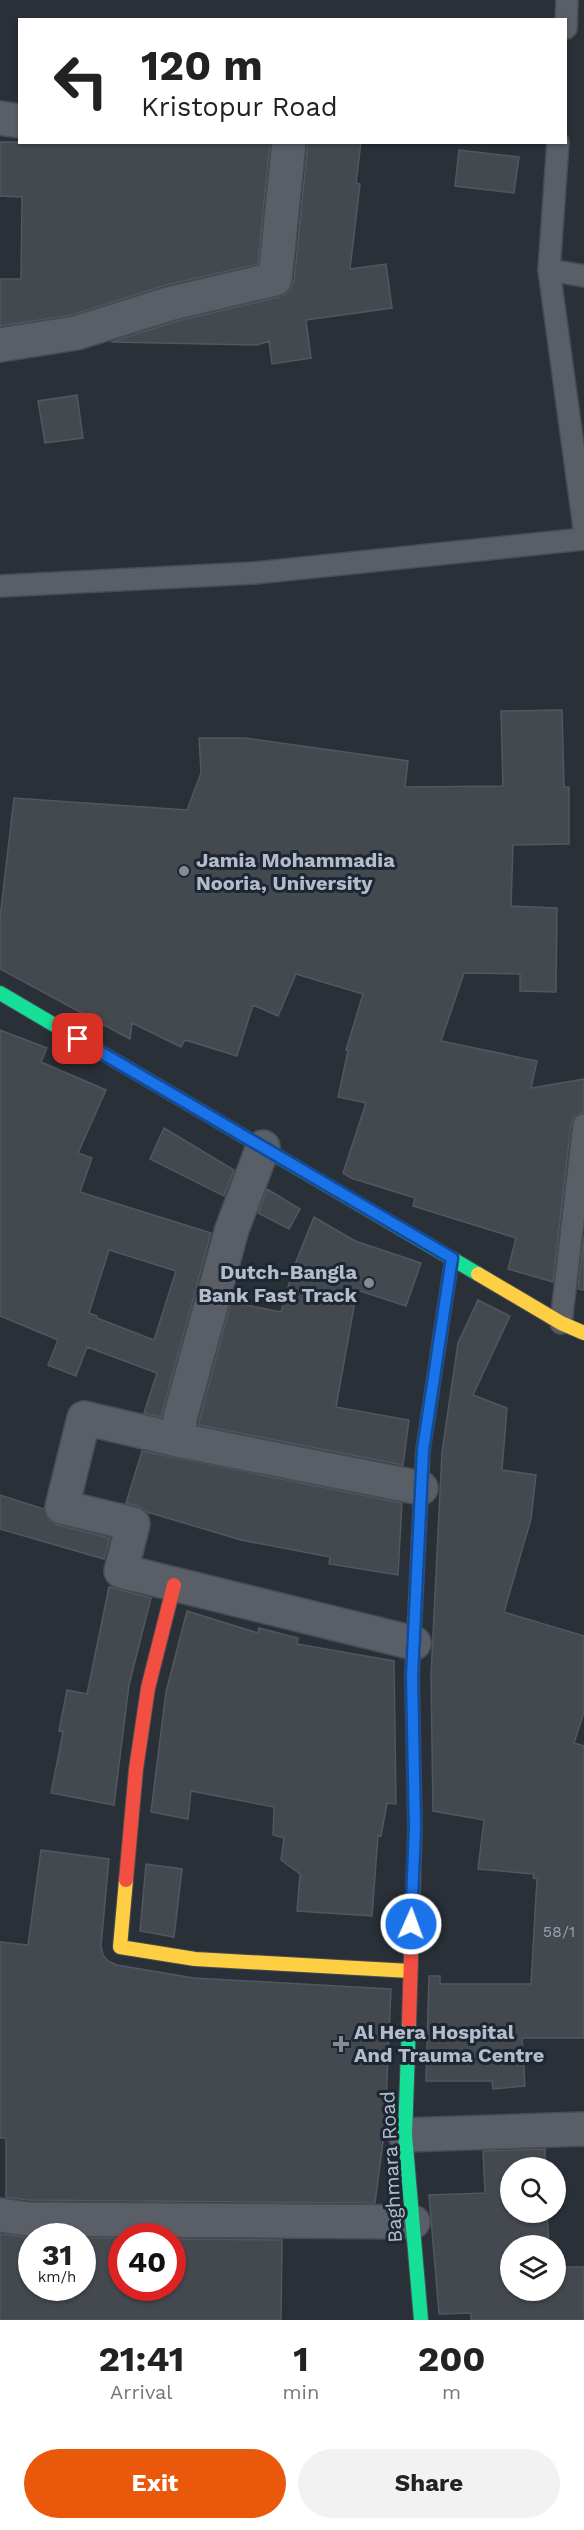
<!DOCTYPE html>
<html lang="en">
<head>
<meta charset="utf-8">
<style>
	body { margin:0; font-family:"Work Sans",sans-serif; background:#f2f2f2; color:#222; height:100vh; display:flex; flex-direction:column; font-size:22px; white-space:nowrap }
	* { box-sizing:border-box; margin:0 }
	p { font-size:20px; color:#767676 }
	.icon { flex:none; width:33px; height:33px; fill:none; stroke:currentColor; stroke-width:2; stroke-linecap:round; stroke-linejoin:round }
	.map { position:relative; height:2320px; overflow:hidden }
	.side { display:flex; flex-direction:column; background:#fff; flex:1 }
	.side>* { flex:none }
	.guide { position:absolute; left:18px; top:18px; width:549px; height:126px; border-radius:0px; box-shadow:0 2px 4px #0004; background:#fff; color:#222; overflow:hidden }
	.controls { position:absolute; left:500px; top:2157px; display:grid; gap:12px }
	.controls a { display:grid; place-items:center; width:66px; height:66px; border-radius:50%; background:#fff; box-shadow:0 2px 4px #0004; font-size:30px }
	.speed { position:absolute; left:18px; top:2223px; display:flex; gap:12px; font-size:30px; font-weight:700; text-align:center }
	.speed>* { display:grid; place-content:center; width:78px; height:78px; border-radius:50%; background:#fff; box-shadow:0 2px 4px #0004; line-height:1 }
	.speed small { font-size:15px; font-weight:400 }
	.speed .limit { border:9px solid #d22; background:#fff; color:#111 }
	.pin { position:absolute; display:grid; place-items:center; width:51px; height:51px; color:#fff; margin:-26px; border-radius:12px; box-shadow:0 3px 9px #0006 }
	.me { position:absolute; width:66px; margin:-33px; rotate:2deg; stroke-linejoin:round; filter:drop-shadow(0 0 4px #0008) }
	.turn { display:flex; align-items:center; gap:21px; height:126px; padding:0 24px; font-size:27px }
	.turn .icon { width:78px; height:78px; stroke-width:2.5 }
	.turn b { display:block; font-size:42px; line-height:51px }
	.eta { display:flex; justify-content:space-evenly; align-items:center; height:102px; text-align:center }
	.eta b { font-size:36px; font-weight:700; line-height:42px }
	.button { display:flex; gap:12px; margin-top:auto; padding:12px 24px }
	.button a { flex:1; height:69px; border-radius:36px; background:#ea580c; color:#fff; font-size:24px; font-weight:700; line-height:69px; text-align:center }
	.button a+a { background:#f2f2f2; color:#222 }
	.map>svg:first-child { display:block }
	.building { fill:#444950; stroke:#52575f; stroke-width:1.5; fill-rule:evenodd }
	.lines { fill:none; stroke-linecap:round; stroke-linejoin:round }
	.lane-casing { stroke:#484c53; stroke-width:24 }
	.street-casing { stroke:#484c53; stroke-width:36 }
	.fast-casing { stroke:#484c53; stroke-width:16 }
	.slow-casing { stroke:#484c53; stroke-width:16 }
	.jam-casing { stroke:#484c53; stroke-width:16 }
	.lane { stroke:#5a5e66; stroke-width:21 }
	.street { stroke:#5a5e66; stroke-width:33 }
	.fast { stroke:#16e098; stroke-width:14 }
	.slow { stroke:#ffcf43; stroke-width:14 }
	.jam { stroke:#f24e42; stroke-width:14 }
	.route-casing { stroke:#114b97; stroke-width:15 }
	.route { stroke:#1a73e8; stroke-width:10 }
	.poi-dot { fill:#848b96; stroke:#1d2633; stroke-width:2 }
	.labels { text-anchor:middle; stroke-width:6; stroke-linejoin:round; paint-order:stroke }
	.number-label { font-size:16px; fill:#989fab }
	.poi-label { font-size:20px; font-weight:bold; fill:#b4bcc9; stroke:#1d2633; text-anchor:start }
	.street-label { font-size:20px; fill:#b4bcc9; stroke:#1d2633 }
</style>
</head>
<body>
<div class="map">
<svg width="584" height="2320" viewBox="0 0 584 2320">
	<rect width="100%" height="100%" fill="#2a3038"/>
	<path class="building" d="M 0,142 L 270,142 L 258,264 L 166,285 L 72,315 L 0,326 L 0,279 L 21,279 L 22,197 L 0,196 Z
		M 308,142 L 361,142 L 356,183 L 360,184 L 350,269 L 386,264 L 392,308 L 306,320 L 311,358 L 272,364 L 269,341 L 257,345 L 111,342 L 177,321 L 279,297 L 289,292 L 294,281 Z
		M 459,150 L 519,157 L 514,193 L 455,186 Z
		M 77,395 L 83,438 L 45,443 L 38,401 Z
		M 562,710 L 564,787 L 569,787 L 569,844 L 513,845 L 511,906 L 557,908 L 556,992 L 520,991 L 520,974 L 464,973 L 441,1041 L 537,1061 L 531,1088 L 584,1079 L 584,1112 L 574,1117 L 571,1124 L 553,1282 L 508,1269 L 516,1238 L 413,1206 L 415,1198 L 351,1178 L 343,1173 L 366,1103 L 338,1097 L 348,1051 L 346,1050 L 363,994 L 296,974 L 278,1016 L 253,1005 L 237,1056 L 185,1040 L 181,1047 L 132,1023 L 130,1039 L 0,969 L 0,918 L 14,798 L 187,810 L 201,773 L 199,738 L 245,738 L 408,761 L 405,787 L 503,786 L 501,711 Z
		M 0,1030 L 47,1048 L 41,1062 L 106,1090 L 78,1153 L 92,1158 L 80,1192 L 211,1233 L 161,1417 L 144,1413 L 157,1373 L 87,1347 L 76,1376 L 48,1365 L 58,1340 L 0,1316 ZM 109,1250 L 176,1271 L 154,1340 L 97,1318 L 97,1316 L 89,1313 Z
		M 164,1128 L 234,1170 L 224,1196 L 150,1159 Z
		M 267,1189 L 300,1209 L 289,1229 L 258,1213 Z
		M 314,1217 L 355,1241 L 421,1263 L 406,1306 L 357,1290 L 336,1407 L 409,1420 L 403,1465 L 198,1425 L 231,1302 L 281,1312 L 293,1269 Z
		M 584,1236 L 584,1290 L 578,1289 Z
		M 478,1300 L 510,1316 L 473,1395 L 507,1408 L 502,1470 L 536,1475 L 531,1519 L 504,1612 L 584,1636 L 584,1712 L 574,1743 L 584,1746 L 584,2038 L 522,2038 L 525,2086 L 493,2089 L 492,2081 L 426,2081 L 429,1976 L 440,1976 L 440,1984 L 531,1984 L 537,1879 L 533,1878 L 534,1874 L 478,1869 L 484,1820 L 433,1811 L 431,1676 L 442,1452 L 458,1343 Z
		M 142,1451 L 402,1503 L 398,1575 L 329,1564 L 330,1557 L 241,1540 L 147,1512 L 138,1506 L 126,1503 Z
		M 0,1495 L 44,1509 L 49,1520 L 58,1525 L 110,1538 L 104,1559 L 0,1529 Z
		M 109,1587 L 151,1598 L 129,1685 L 114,1805 L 51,1793 L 63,1732 L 59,1731 L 67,1690 L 87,1694 Z
		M 187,1611 L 258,1633 L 259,1628 L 298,1638 L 297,1644 L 394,1661 L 396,1804 L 387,1803 L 381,1836 L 378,1835 L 372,1916 L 297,1911 L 300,1874 L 281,1860 L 284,1838 L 273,1835 L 274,1807 L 191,1791 L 188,1819 L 151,1812 L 166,1692 Z
		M 41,1850 L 109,1859 L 101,1946 L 103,1955 L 108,1961 L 117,1965 L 194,1978 L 391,1989 L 385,2126 L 375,2203 L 28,2200 L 6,2197 L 6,2138 L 0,2138 L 0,1942 L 28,1945 Z
		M 146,1864 L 182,1869 L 174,1937 L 140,1931 Z
		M 545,2149 L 545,2168 L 510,2168 L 510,2212 L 547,2212 L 549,2246 L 510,2246 L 510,2290 L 555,2290 L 555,2267 L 584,2267 L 584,2320 L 471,2320 L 471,2313 L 439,2314 L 429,2195 L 485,2193 L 483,2151 Z
		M 0,2234 L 32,2238 L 32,2288 L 82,2288 L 82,2238 L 122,2238 L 122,2288 L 172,2288 L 172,2239 L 282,2240 L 281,2320 L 0,2320 Z"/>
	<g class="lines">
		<g class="lane-casing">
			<path id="lane" d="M 566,28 L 567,0
				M 558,142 L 549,270 L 584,527
				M 549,270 L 584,276
				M 0,586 L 254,573 L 584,539
				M 561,1323 L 584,1125"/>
		</g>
		<g class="street-casing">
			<path id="street" d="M 0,118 L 20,121
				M 0,345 L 76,333 L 172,303 L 275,279 L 289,142
				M 263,1147 L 232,1229 L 180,1418 L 178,1440 L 421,1488
				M 178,1440 L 84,1418 L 62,1507 L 133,1524 L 121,1571 L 414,1643
				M 405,2135 L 584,2129
				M 0,2215 L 27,2219 L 413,2222"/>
		</g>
		<g class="fast-casing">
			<path id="fast" d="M 0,993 L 478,1274
				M 409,2022 L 405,2135 L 421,2320"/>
		</g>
		<g class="slow-casing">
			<path id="slow" d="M 478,1274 L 561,1323 L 584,1333
				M 412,1676 L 423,1450 L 452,1258
				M 126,1880 L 120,1947 L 195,1959 L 410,1971"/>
		</g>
		<g class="jam-casing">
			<path id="jam" d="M 126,1880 L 136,1769 L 148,1688 L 174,1585
				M 409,2022 L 415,1828 L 412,1676"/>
		</g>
		<use href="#lane" class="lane"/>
		<use href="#street" class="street"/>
		<use href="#fast" class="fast"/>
		<use href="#slow" class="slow"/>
		<use href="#jam" class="jam"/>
	</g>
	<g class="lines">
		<g class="route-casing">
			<path id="route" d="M 78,1039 L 452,1258 L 423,1450 L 412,1676 L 415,1828 L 411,1924"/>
		</g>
		<use href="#route" class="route"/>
	</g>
	<g class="poi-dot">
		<circle cx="184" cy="871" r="6"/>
		<circle cx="369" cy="1283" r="6"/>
		<path d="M338 2035h6v6h6v6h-6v6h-6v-6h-6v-6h6z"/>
	</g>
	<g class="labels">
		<g class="number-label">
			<text x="559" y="1937">58/1</text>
		</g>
		<g class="poi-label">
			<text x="196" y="867">Jamia Mohammadia<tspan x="196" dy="23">Nooria, University</tspan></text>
			<text x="357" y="1279" text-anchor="end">Dutch-Bangla<tspan x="357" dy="23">Bank Fast Track</tspan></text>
			<text x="354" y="2039">Al Hera Hospital<tspan x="354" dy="23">And Trauma Centre</tspan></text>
		</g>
		<g class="street-label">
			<text transform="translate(391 2167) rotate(-93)" y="7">Baghmara Road</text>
		</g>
	</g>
</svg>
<div class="controls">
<a><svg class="icon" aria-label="search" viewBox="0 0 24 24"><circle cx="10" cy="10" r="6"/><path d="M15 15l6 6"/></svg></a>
<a><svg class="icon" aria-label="layers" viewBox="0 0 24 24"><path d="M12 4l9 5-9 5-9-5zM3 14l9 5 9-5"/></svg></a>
</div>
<div class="speed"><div>31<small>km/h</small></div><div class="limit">40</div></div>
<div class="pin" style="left:78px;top:1039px;background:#d93025"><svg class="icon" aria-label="arrive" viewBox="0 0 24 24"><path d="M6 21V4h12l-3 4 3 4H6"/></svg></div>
<svg class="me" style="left:411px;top:1924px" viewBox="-20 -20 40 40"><circle r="17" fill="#1a73e8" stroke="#fff" stroke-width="3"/><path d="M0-11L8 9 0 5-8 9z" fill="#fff"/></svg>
<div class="guide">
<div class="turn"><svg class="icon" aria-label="left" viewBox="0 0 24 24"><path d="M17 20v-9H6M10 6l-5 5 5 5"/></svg><div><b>120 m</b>Kristopur Road</div></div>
</div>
</div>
<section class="side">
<div class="eta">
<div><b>21:41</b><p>Arrival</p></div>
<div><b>1</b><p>min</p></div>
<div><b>200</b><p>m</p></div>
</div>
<div class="button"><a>Exit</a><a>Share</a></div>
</section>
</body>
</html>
